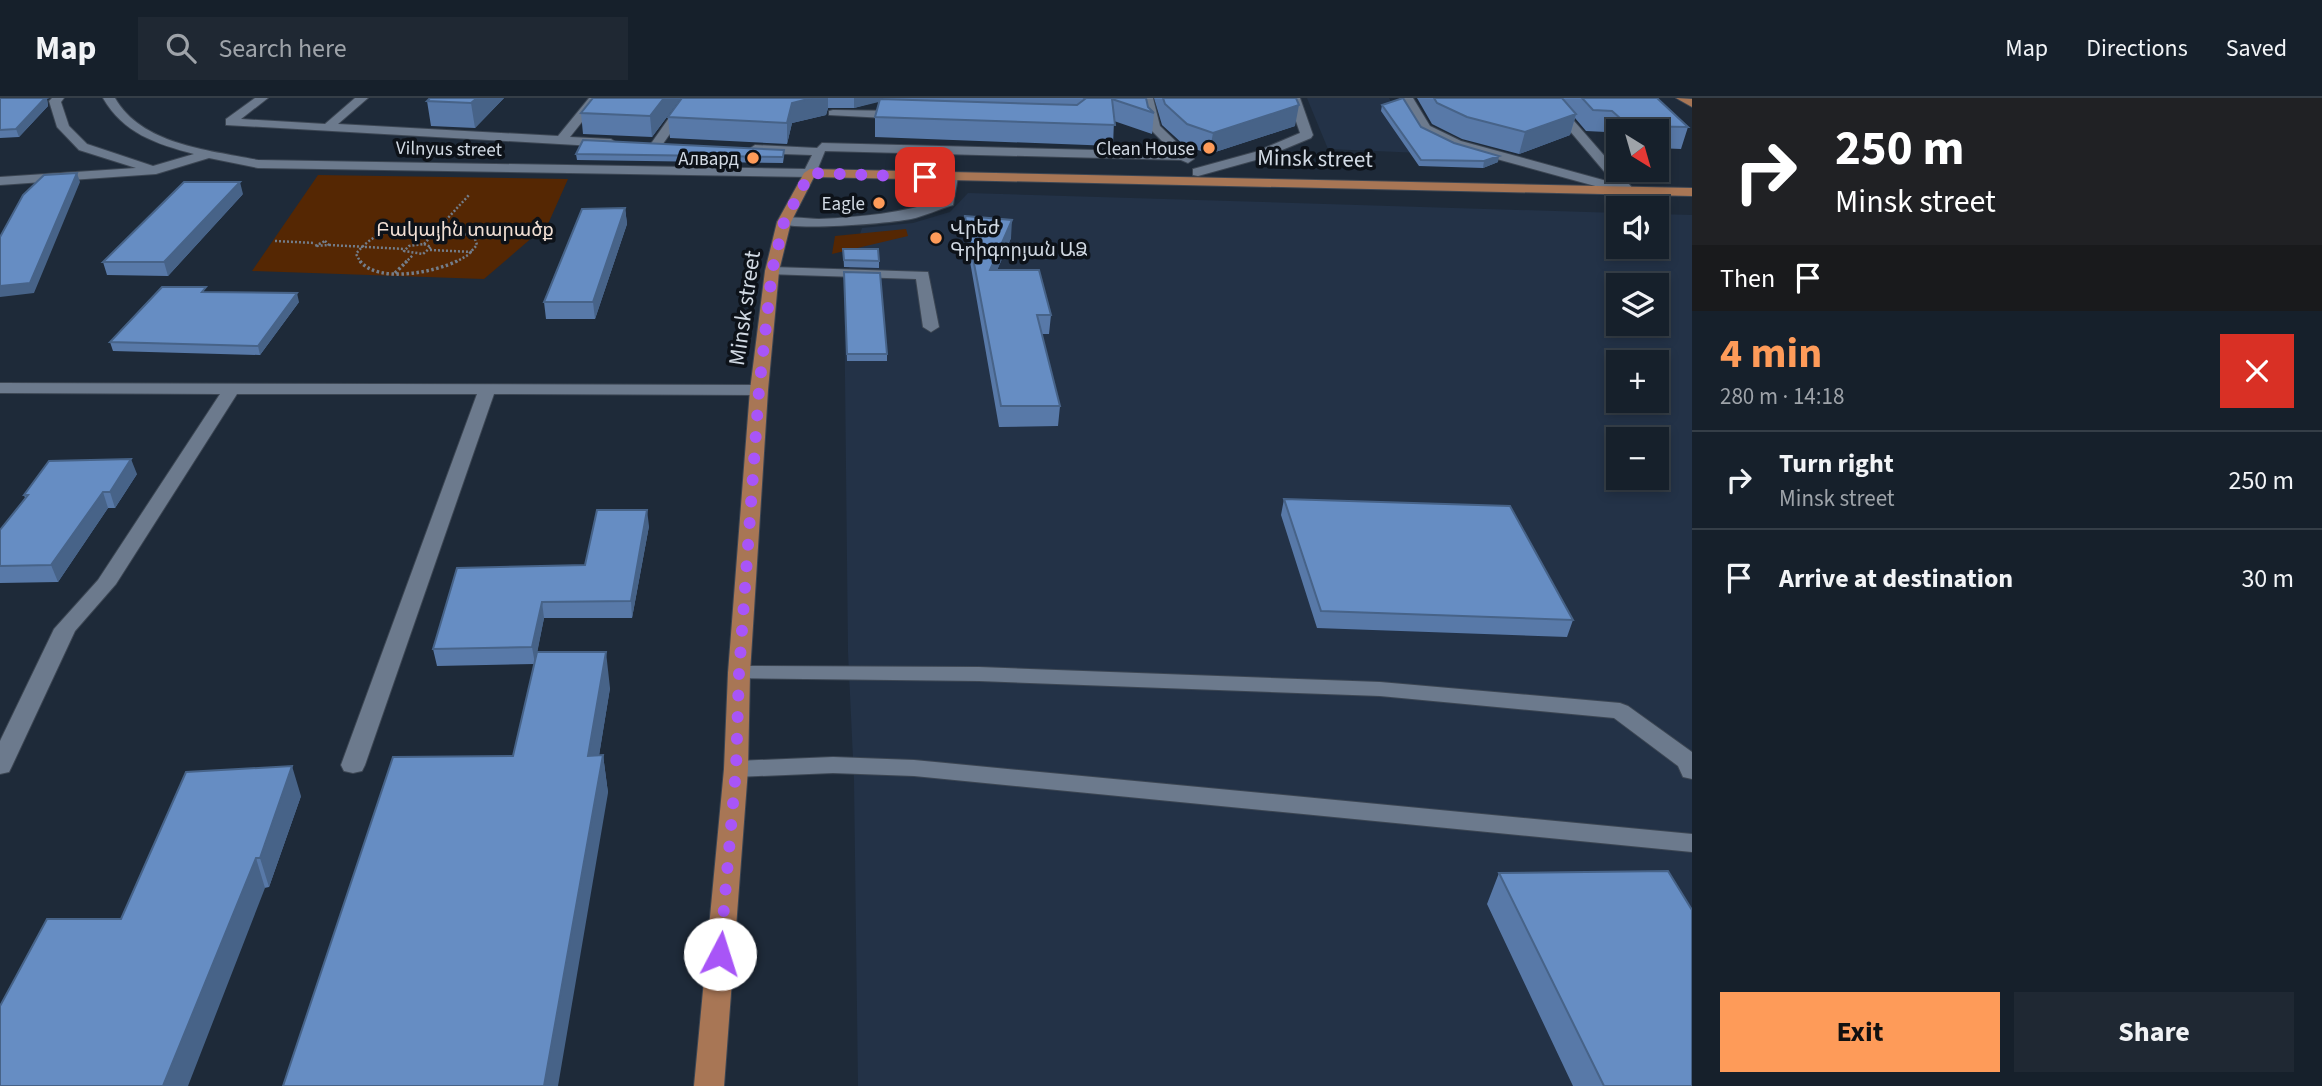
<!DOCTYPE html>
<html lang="en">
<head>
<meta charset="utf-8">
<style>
	body { margin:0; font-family:"Source Sans 3","Noto Sans Armenian",sans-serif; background:#1f2833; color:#f1f3f6; height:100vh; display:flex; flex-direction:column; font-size:26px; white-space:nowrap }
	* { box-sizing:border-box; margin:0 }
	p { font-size:23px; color:#9ea3a9 }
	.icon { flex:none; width:38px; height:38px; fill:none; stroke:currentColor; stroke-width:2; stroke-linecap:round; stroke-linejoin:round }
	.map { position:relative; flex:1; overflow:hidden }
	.panel { display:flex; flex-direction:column; background:#16202b; width:630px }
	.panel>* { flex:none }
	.hud { background:#202124; color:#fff; overflow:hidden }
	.needle { width:46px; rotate:143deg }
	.tools { position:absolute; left:1606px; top:21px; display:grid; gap:14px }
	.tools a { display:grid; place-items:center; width:63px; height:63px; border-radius:0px; background:#16202b; box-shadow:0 4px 10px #0003,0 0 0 2px #353e47; font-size:35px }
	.pin { position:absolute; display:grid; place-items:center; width:60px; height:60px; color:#fff; margin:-30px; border-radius:14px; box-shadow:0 4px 10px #0006 }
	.me { position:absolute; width:77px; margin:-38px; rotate:5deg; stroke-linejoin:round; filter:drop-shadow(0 0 5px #0008) }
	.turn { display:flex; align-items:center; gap:24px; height:147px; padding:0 28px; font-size:32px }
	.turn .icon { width:91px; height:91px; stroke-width:2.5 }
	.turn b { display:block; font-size:49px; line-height:60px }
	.then { display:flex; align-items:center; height:66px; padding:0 28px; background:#0003; gap:14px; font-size:26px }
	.round { display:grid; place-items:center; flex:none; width:74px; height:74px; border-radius:0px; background:#1f2833 }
	.summary { display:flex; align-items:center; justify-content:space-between; height:119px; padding:0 28px }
	h1 { font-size:42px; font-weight:700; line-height:52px; color:#fe9b59 }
	.cta { display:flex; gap:14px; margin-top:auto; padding:14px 28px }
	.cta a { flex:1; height:80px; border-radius:0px; background:#fe9b59; color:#111; font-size:28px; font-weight:700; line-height:80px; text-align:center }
	.cta a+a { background:#1f2833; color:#f1f3f6 }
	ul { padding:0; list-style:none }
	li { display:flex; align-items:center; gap:21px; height:98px; padding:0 28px; border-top:2px solid #353e47 }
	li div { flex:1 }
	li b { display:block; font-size:26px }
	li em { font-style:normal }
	header { display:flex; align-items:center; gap:42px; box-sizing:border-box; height:98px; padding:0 35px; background:#16202b; border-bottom:2px solid #353e47 }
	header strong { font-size:33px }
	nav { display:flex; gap:38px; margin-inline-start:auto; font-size:24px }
	.search { width:490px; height:63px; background:#1f2833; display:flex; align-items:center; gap:18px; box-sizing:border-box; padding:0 24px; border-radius:0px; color:#9ea3a9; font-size:26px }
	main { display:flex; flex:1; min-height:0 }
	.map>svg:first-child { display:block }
	.built { fill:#233247; fill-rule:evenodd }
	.green { fill:#552703 }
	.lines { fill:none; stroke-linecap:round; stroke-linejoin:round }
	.minor-casing { stroke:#3c4653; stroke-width:2 }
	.major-casing { stroke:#3c4653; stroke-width:2 }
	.path-far1 { stroke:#737d8a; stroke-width:2.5; stroke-dasharray:2 2; stroke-linecap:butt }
	.path { stroke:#737d8a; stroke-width:3.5; stroke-dasharray:2.5 2.5; stroke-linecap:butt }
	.minor { fill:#6c7a8d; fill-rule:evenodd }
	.major { fill:#a87655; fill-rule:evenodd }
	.wall { fill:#5879a8 }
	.shaded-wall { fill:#476388 }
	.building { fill:#668dc3; stroke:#476388; stroke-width:2 }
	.route { stroke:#a855f7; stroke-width:12; stroke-dasharray:0 21.6 }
	.poi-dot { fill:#fe9b59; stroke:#0d1219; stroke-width:2.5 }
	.labels { text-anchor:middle; stroke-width:7; stroke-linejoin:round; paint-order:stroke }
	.far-street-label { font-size:19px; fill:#d1d9e3; stroke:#0d1219 }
	.far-poi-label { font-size:19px; fill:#d1d9e3; stroke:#0d1219; text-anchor:end }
	.far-park-label { font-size:19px; fill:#f2e0d5; stroke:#0d1219 }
	.street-label { font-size:23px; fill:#d1d9e3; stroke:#0d1219 }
</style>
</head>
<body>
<header>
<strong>Map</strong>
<div class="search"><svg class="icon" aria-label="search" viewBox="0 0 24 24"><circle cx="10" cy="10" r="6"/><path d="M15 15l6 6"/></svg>Search here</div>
<nav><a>Map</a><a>Directions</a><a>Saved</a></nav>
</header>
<main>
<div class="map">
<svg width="1692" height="988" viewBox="0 0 1692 988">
	<rect width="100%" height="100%" fill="#1e2a39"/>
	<path class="built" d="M 1307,0 L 1389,0 L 1411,36 L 1445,56 L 1328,51 Z
		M 968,95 L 1619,115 L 1619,149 L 1657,149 L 1657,116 L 1692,117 L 1692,988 L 858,988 L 854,682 L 848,554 L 844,186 L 862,130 L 913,125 L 950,114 ZM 1619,187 L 1657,187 L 1657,226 L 1619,226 ZM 1619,264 L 1657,264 L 1657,303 L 1619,303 ZM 1619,341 L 1657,341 L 1657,380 L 1619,380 Z"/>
	<path class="green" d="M 318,77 L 568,81 L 548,126 L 484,181 L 252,173 Z
		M 906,131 L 908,138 L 832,156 L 835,138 Z"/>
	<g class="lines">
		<g class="minor-casing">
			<path id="minor" d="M 52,0 L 64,0 L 61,4 L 69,28 L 87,46 L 153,68 L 194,56 C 156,46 123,35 103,0 L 115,0 C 142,47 209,52 258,62 L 805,71 L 812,57 L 755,55 L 749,51 L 755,47 L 817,50 L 822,45 L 1173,54 L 1148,29 L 1141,0 L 1153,0 L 1160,28 L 1194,61 L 1188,65 L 1181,62 L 825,53 L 816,75 L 810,79 L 258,70 L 209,60 L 156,76 L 0,87 L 0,79 L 136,70 L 79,52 L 57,29 L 49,3 Z
				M 255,0 L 268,0 L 241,21 L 325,26 L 355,0 L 368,0 L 338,26 L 558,38 L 589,0 L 601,0 L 570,39 L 611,41 L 617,45 L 611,49 L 226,27 L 226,21 Z
				M 683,0 L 695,0 L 660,50 L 652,50 L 650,47 Z
				M 1288,0 L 1300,0 L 1313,37 L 1311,40 L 1263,60 L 1198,78 L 1193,77 L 1193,71 L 1255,54 L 1300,35 Z
				M 1401,0 L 1413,0 L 1430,28 L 1461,43 L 1614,85 L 1542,0 L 1554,0 L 1635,93 L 1628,97 L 1453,49 L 1421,33 Z
				M 833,12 L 904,13 L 910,17 L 904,21 L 829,17 L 829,13 Z
				M 952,75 L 958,79 L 953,107 C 939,111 925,118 911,121 C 891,125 789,134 777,124 C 787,116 806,121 819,121 C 861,119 902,115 942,102 L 946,79 Z
				M 772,169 L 928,174 L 939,229 L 931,234 L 923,229 L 916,181 L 767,176 L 765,173 Z
				M 0,285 L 759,287 L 768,292 L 759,297 L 494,296 L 365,667 L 362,673 L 353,675 L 344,673 L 341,667 L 477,296 L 237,296 L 116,486 L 75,533 L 12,668 L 9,674 L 0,676 L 0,643 L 54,531 L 98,482 L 220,296 L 0,295 Z
				M 739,568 L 979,569 L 1380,584 L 1620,605 L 1628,608 L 1692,654 L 1692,681 L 1683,679 L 1678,668 L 1614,620 L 1380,598 L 979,583 L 731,580 L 728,575 L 731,570 Z
				M 833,659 L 914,662 L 1692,736 L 1692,754 L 914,678 L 833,675 L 736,679 L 727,677 L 724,671 L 727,665 L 736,663 Z"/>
		</g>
		<g class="major-casing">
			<path id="major" d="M 1676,0 L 1692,1 L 1692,9 Z
				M 810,71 L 1692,90 L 1692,98 L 814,79 L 791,124 L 779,173 L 768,292 L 750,575 L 748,671 L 724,988 L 694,988 L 724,671 L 728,575 L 750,292 L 765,173 L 777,124 L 804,75 Z"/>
		</g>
		<path class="path-far1" d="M 275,143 L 315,145
			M 325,143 L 329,147 L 315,148 Z
			M 424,146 L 431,149 L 423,156 L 404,153 L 409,148 Z
			M 424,146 L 469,97
			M 329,147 L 405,151
			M 430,152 L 473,154
			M 361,165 L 356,156 C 382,121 440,121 475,141 L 477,147 L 468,157 L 454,165
			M 405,165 L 413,157"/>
		<path class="path" d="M 360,163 C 378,186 435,174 457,163
			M 395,175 L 407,163"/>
		<use href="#minor" class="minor"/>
		<use href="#major" class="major"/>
	</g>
	<path class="wall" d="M 0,0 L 47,1 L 48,8 L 19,39 L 0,40 Z
		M 504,0 L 475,30 L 431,28 L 427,3 Z
		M 681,0 L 652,39 L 583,36 L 581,15 Z
		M 682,0 L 1146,0 L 1148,9 L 1154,15 L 1152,36 L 1114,23 L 1113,48 L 875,39 L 875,19 L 879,3 L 854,10 L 828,10 L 826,17 L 792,25 L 787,46 L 670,40 L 668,19 Z
		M 1154,0 L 1296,0 L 1295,28 L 1209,56 L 1184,47 L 1162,27 Z
		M 1417,0 L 1657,0 L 1688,29 L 1681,51 L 1657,50 L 1657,33 L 1619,33 L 1619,46 L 1606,34 L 1586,33 L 1575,20 L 1570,37 L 1519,56 L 1462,41 L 1432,26 Z
		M 1382,7 L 1421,29 L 1454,45 L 1498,64 L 1483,70 L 1419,68 L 1381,13 Z
		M 576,56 L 784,58 L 783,65 L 577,62 Z
		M 243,96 L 168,178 L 107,177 L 103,164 Z
		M 625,110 L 627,126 L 595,221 L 546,221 L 544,204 Z
		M 965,118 L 1011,140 L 997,172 L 1051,217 L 1049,236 L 1042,236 L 1060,308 L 1058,328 L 999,329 L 965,135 Z
		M 843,151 L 879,163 L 879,170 L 844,169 Z
		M 844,174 L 887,256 L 887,263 L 847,263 Z
		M 299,204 L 260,257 L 113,253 L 110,244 Z
		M 137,376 L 115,410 L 108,410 L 58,484 L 0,485 L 0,432 L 25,400 L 24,397 Z
		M 1284,401 L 1573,522 L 1567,539 L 1317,530 L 1281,417 Z
		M 649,428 L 632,520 L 544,520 L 537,554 L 610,590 L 599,657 L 603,657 L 608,695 L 513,658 L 534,566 L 437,568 L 433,551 L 585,467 Z
		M 301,698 L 269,789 L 121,821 Z
		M 1499,775 L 1692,988 L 1573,988 L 1487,806 Z"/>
	<path class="shaded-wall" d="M 45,0 L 50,0 L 47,1 L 48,8 L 19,39 L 16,31 Z
		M 477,0 L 504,0 L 475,30 L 471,5 Z
		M 664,0 L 681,0 L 652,39 L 650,18 Z
		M 812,0 L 828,0 L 828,10 L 826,17 L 792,25 L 787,46 L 787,25 L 792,5 Z
		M 854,0 L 883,0 L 883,3 L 854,10 Z
		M 1299,7 L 1295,28 L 1209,56 L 1213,35 Z
		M 1576,16 L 1570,37 L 1519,56 L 1525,34 Z
		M 1499,58 L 1498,64 L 1483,70 L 1484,63 Z
		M 77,75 L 80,84 L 34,195 L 0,199 L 0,188 Z
		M 240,84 L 243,96 L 168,178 L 164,164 Z
		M 625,110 L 627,126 L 595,221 L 593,204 Z
		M 1012,122 L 1011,140 L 989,191 L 990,172 Z
		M 297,195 L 299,204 L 260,257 L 258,248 Z
		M 131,361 L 137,376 L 115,410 L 110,394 Z
		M 103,394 L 108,410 L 58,484 L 51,467 Z
		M 647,412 L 649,428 L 632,520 L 631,503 Z
		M 542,504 L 544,520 L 535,566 L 532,549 Z
		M 606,554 L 610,590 L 593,695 L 588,658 Z
		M 603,657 L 608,695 L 558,988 L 544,988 Z
		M 292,668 L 301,698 L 269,789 L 260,760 Z
		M 256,760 L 265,790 L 188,988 L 163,988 Z"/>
	<path class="building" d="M 0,0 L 45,0 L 16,31 L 0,32 Z
		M 430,0 L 477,0 L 471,5 L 427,3 Z
		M 593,0 L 664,0 L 650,18 L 581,15 Z
		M 682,0 L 812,0 L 792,5 L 787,25 L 668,19 Z
		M 1084,0 L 1146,0 L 1148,9 L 1154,15 L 1112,1 L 1115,27 L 875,19 L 880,1 L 1077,7 L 1085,1 Z
		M 1163,0 L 1296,0 L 1299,7 L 1213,35 L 1187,26 L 1165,6 Z
		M 1403,0 L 1421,29 L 1454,45 L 1499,58 L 1484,63 L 1421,62 L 1382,7 Z
		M 1434,0 L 1562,0 L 1576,16 L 1525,34 L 1467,19 L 1437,5 Z
		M 1582,0 L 1657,0 L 1688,29 L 1629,28 L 1612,13 L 1593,12 Z
		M 583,42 L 784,52 L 783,59 L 576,56 Z
		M 77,75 L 30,185 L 0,188 L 0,139 L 23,97 L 44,77 Z
		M 184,84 L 240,84 L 164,164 L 103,164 Z
		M 625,110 L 593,204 L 544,204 L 582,111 Z
		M 965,118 L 1012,122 L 990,172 L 1039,172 L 1051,217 L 1037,217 L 1060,308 L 1001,308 Z
		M 843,151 L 878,151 L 879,163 L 844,162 Z
		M 844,174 L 880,175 L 887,256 L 847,256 Z
		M 162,189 L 206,189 L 202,194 L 297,195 L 258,248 L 110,244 Z
		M 131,361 L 110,394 L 103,394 L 51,467 L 0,468 L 0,432 L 28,397 L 24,397 L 49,363 Z
		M 1284,401 L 1510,408 L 1573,522 L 1321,513 Z
		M 597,412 L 647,412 L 631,503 L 542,504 L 532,549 L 433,551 L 457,470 L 585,467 Z
		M 537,554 L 606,554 L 588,658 L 603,657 L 544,988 L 283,988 L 393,659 L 513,658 Z
		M 292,668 L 260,760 L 256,760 L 163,988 L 0,988 L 0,908 L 47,821 L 121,821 L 186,674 Z
		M 1668,773 L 1692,812 L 1692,988 L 1604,988 L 1499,775 Z"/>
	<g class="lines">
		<path class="route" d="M 720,856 L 736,671 L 739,575 L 759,292 L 772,173 L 784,124 L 810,75 L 925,79"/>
	</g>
	<g class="poi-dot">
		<circle cx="1209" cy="50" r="7"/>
		<circle cx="753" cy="60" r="7"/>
		<circle cx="879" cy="105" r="7"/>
		<circle cx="936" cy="140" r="7"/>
	</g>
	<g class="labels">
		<g class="far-street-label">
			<text transform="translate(449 50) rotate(1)" y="7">Vilnyus street</text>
		</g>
		<g class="far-poi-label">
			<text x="1195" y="57">Clean House</text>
			<text x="739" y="67">Алвард</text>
			<text x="865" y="112">Eagle</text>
			<text x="950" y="136" text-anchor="start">Վրեժ<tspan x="950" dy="22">Գրիգորյան ԱՁ</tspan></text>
		</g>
		<g class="far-park-label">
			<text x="465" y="138">Բակային տարածք</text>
		</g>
		<g class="street-label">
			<text transform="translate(1315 60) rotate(1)" y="8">Minsk street</text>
			<text transform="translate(744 210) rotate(-82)" y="8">Minsk street</text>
		</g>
	</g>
</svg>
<div class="tools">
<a><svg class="needle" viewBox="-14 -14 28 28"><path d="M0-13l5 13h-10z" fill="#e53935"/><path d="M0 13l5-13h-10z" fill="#9ea3a9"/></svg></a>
<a><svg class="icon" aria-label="sound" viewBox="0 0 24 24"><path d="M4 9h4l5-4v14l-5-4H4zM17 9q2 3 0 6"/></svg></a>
<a><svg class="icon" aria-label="layers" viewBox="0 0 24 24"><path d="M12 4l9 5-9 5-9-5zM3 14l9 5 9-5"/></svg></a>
<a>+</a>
<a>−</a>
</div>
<div class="pin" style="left:925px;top:79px;background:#d93025"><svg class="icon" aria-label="arrive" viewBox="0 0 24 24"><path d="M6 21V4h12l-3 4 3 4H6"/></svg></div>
<svg class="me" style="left:720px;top:856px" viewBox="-20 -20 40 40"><circle r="19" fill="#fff"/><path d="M0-13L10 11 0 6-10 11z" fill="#a855f7"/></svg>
</div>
<section class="panel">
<div class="hud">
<div class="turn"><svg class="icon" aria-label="right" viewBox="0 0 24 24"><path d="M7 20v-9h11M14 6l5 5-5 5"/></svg><div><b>250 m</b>Minsk street</div></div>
<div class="then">Then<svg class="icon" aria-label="arrive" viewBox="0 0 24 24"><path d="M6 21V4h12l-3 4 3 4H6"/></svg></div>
</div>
<div class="summary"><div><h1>4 min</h1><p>280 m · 14:18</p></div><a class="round" style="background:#d93025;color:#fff"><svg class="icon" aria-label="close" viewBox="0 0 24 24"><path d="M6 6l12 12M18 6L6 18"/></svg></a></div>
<ul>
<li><svg class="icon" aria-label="right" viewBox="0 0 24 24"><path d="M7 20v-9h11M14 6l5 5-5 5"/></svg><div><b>Turn right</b><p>Minsk street</p></div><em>250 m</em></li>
<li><svg class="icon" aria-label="arrive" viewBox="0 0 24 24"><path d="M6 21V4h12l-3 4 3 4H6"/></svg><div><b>Arrive at destination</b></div><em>30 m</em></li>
</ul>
<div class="cta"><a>Exit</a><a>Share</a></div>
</section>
</main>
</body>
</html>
